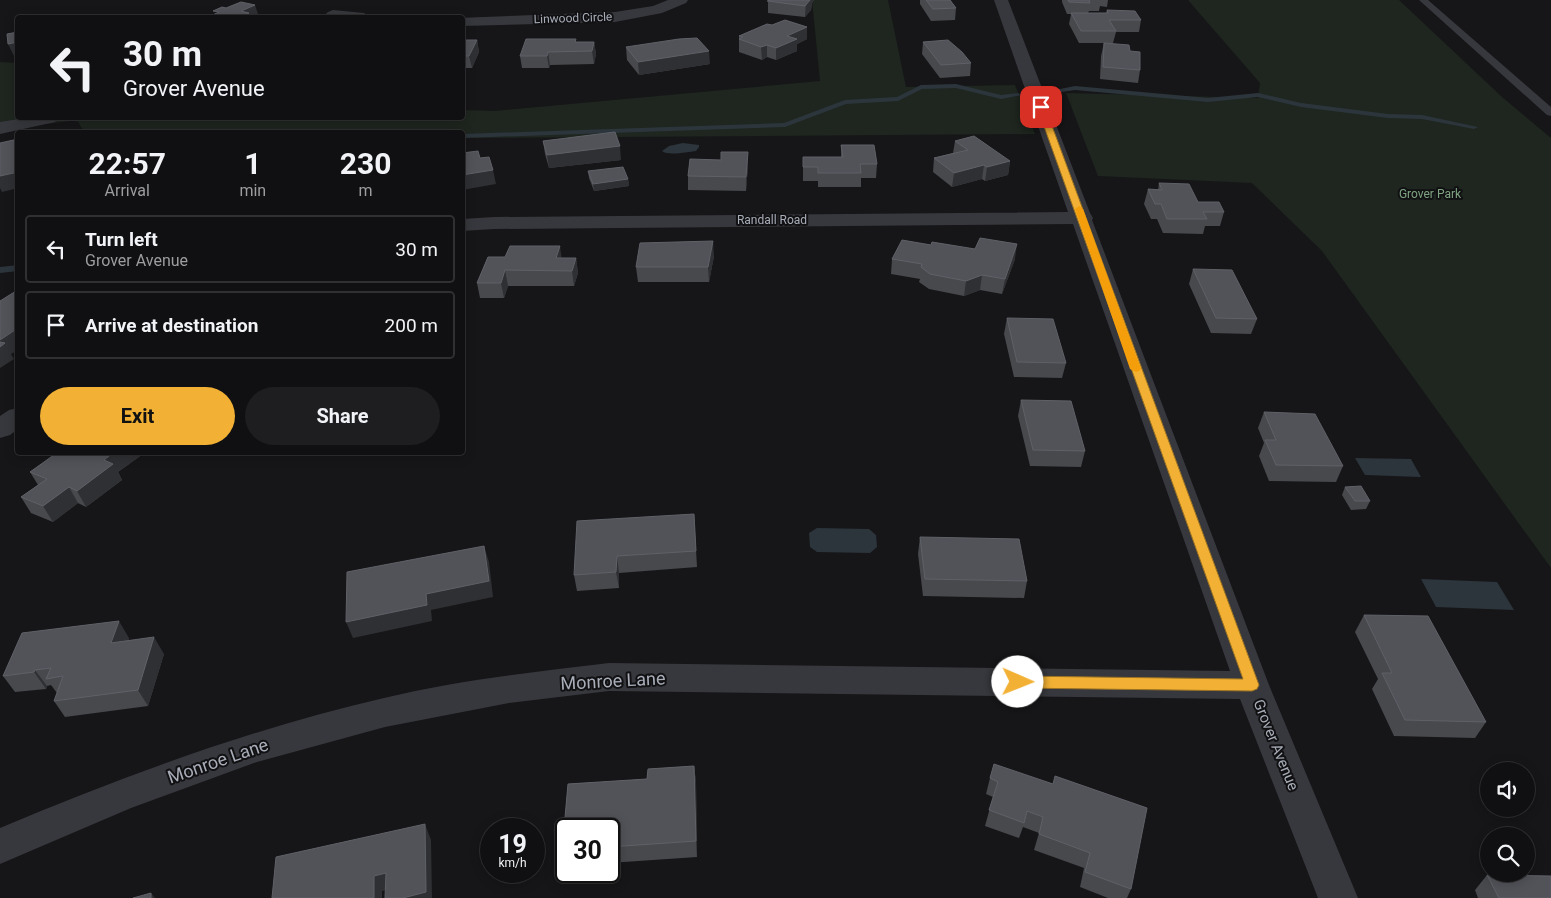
<!DOCTYPE html>
<html lang="en">
<head>
<meta charset="utf-8">
<style>
	body { margin:0; font-family:Roboto,sans-serif; background:#1e1e20; color:#f1f3f6; height:100vh; display:flex; flex-direction:column; font-size:19px; white-space:nowrap }
	* { box-sizing:border-box; margin:0 }
	p { font-size:16px; color:#9c9d9f }
	.icon { flex:none; width:28px; height:28px; fill:none; stroke:currentColor; stroke-width:2; stroke-linecap:round; stroke-linejoin:round }
	.map { position:relative; flex:1; overflow:hidden }
	.details { position:absolute; left:15px; top:130px; width:450px; height:325px; display:flex; flex-direction:column; background:#101012; border-radius:5px; box-shadow:0 2px 12px #0003,0 0 0 1px #303032 }
	.details>* { flex:none }
	.top-card { position:absolute; left:15px; top:15px; width:450px; height:105px; border-radius:5px; box-shadow:0 2px 12px #0003,0 0 0 1px #303032; background:#101012; color:#f1f3f6; overflow:hidden }
	.tools { position:absolute; left:1480px; top:762px; display:grid; gap:10px }
	.tools a { display:grid; place-items:center; width:55px; height:55px; border-radius:50%; background:#101012; box-shadow:0 2px 12px #0003,0 0 0 1px #303032; font-size:25px }
	.speed { position:absolute; left:480px; top:818px; display:flex; gap:10px; font-size:25px; font-weight:700; text-align:center }
	.speed>* { display:grid; place-content:center; width:65px; height:65px; border-radius:50%; background:#101012; box-shadow:0 2px 12px #0003,0 0 0 1px #303032; line-height:1 }
	.speed small { font-size:12px; font-weight:400 }
	.speed .limit { border:2px solid #111; border-radius:8px; background:#fff; color:#111 }
	.pin { position:absolute; display:grid; place-items:center; width:42px; height:42px; color:#fff; margin:-21px; border-radius:10px; box-shadow:0 2px 8px #0006 }
	.me { position:absolute; width:55px; margin:-28px; rotate:91deg; stroke-linejoin:round; filter:drop-shadow(0 0 4px #0008) }
	.turn { display:flex; align-items:center; gap:18px; height:105px; padding:0 25px; font-size:22px }
	.turn .icon { width:65px; height:65px; stroke-width:2.5 }
	.turn b { display:block; font-size:35px; line-height:42px }
	.eta { display:flex; justify-content:space-evenly; align-items:center; height:85px; text-align:center }
	.eta b { font-size:30px; font-weight:700; line-height:35px }
	.cta { display:flex; gap:10px; margin-top:auto; padding:10px 25px }
	.cta a { flex:1; height:58px; border-radius:30px; background:#f2b134; color:#111; font-size:20px; font-weight:700; line-height:58px; text-align:center }
	.cta a+a { background:#1e1e20; color:#f1f3f6 }
	ul { padding:0; list-style:none }
	li { display:flex; align-items:center; gap:15px; height:68px; margin:0 10px 8px; padding:0 15px; border:2px solid #303032; border-radius:5px }
	li div { flex:1 }
	li b { display:block; font-size:19px }
	li em { font-style:normal }
	.map>svg:first-child { display:block }
	.green { fill:#1e261f }
	.water { fill:#2c353c }
	.lines { fill:none; stroke-linecap:round; stroke-linejoin:round }
	.stream { fill:#2c353c; fill-rule:evenodd }
	.service { fill:#37383d; fill-rule:evenodd }
	.minor { fill:#37383d; fill-rule:evenodd }
	.wall { fill:#47494d }
	.shaded-wall { fill:#2f3033 }
	.building { fill:#525359; stroke:#5f6168 }
	.route { fill:#f2b134; stroke:#9d7322 }
	.slow { fill:#f59e0b }
	.labels { text-anchor:middle; stroke-width:4; stroke-linejoin:round; paint-order:stroke }
	.far-street-label { font-size:12px; fill:#a8adb8; stroke:#111113 }
	.far-park-label { font-size:12px; fill:#7fa381; stroke:#111113 }
	.street-label { font-size:15px; fill:#a8adb8; stroke:#111113 }
	.near-street-label { font-size:18px; fill:#a8adb8; stroke:#111113 }
</style>
</head>
<body>
<div class="map">
<svg width="1551" height="898" viewBox="0 0 1551 898">
	<rect width="100%" height="100%" fill="#161618"/>
	<path class="green" d="M 812,0 L 888,0 L 906,87 L 1015,85 L 1035,134 L 463,138 L 462,132 L 84,132 L 77,120 L 0,130 L 0,62 L 17,63 L 18,118 L 462,118 L 463,110 L 495,111 L 820,81 Z
		M 1188,0 L 1399,0 L 1502,97 L 1551,138 L 1551,568 L 1322,251 L 1252,183 L 1098,176 L 1066,93 L 1258,98 L 1260,83 Z"/>
	<path class="water" d="M 683,143 L 699,145 L 699,147 L 696,151 C 688,152 668,156 662,151 L 669,146 Z
		M 1355,458 L 1411,459 L 1421,477 L 1365,475 Z
		M 817,528 L 869,529 L 876,535 L 877,547 L 870,553 L 817,552 L 810,547 L 809,533 Z
		M 1421,579 L 1497,582 L 1514,610 L 1436,607 Z"/>
	<g class="lines">
		<path class="stream" d="M 956,84 L 1001,95 L 1018,93 L 1022,95 L 1001,99 L 956,88 L 922,89 L 898,101 L 846,104 L 785,127 L 462,138 L 462,134 L 784,123 L 845,100 L 897,97 L 921,85 Z
			M 1075,86 L 1208,98 L 1258,93 L 1301,103 L 1388,114 L 1422,115 L 1478,127 L 1474,129 L 1422,119 L 1388,118 L 1301,107 L 1258,97 L 1208,102 L 1075,90 L 1054,93 L 1050,91 Z
			M 18,265 L 18,271 L 0,273 L 0,267 Z"/>
		<path class="service" d="M 1419,0 L 1428,0 L 1551,107 L 1551,116 L 1547,115 Z"/>
		<path class="minor" d="M 668,0 L 688,0 L 686,3 L 662,13 L 615,22 L 462,26 L 462,18 L 458,18 L 615,12 L 653,6 Z
			M 994,0 L 1008,0 L 1090,213 L 1093,218 L 1092,220 L 1269,685 L 1358,898 L 1318,898 L 1240,699 L 609,691 L 509,703 L 385,727 L 257,762 L 131,808 L 0,864 L 0,828 C 126,775 251,729 384,698 C 458,680 534,672 609,663 L 1230,671 L 1073,224 L 494,229 L 462,231 L 462,219 L 494,217 L 1068,212 Z
			M 333,10 L 364,13 L 371,18 L 327,18 L 325,15 L 328,12 Z
			M 25,118 L 58,118 L 55,122 L 0,134 L 0,122 Z
			M 18,408 L 18,429 L 10,435 L 0,438 L 0,416 L 9,410 Z"/>
	</g>
	<path class="wall" d="M 767,0 L 814,0 L 812,3 L 811,10 L 805,17 L 768,13 L 768,2 L 767,2 Z
		M 920,0 L 950,0 L 956,8 L 955,20 L 931,21 L 920,4 Z
		M 1062,0 L 1108,0 L 1107,7 L 1100,6 L 1099,11 L 1089,11 L 1088,13 L 1106,13 L 1107,10 L 1141,20 L 1139,32 L 1116,32 L 1113,43 L 1079,43 L 1069,24 L 1071,14 L 1067,14 L 1062,2 Z
		M 739,36 L 807,39 L 797,44 L 797,51 L 776,60 L 767,57 L 762,60 L 739,52 Z
		M 462,40 L 477,40 L 479,52 L 472,68 L 462,68 Z
		M 576,42 L 594,42 L 596,54 L 594,64 L 550,65 L 549,68 L 522,68 L 520,56 Z
		M 923,42 L 971,63 L 970,76 L 940,78 L 922,54 Z
		M 1104,43 L 1130,51 L 1140,70 L 1138,83 L 1100,79 L 1101,56 Z
		M 626,47 L 710,64 L 639,75 L 627,60 Z
		M 543,141 L 621,160 L 549,168 L 545,154 Z
		M 955,141 L 1010,161 L 1008,175 L 985,181 L 982,179 L 952,187 L 933,172 L 934,158 L 953,153 Z
		M 841,145 L 877,164 L 876,178 L 861,178 L 861,187 L 818,187 L 818,181 L 803,181 L 803,157 L 841,157 Z
		M 748,166 L 746,191 L 688,190 L 688,176 Z
		M 588,171 L 628,179 L 629,186 L 594,191 L 589,178 Z
		M 1159,183 L 1198,202 L 1224,212 L 1220,226 L 1205,226 L 1203,234 L 1163,233 L 1157,219 L 1151,219 L 1144,204 L 1148,189 L 1158,190 Z
		M 931,245 L 1015,259 L 1002,294 L 980,290 L 964,296 L 929,289 L 919,282 L 920,279 L 891,274 L 892,259 Z
		M 714,256 L 709,282 L 638,282 L 636,267 Z
		M 488,257 L 576,258 L 578,273 L 574,286 L 508,286 L 504,298 L 480,298 L 477,283 Z
		M 1193,269 L 1257,319 L 1251,334 L 1211,333 L 1189,284 Z
		M 1007,318 L 1066,363 L 1062,378 L 1014,377 L 1004,334 Z
		M 1021,400 L 1085,451 L 1081,467 L 1030,466 L 1018,416 Z
		M 1264,412 L 1343,466 L 1336,482 L 1269,481 L 1259,456 L 1264,443 L 1258,428 Z
		M 143,454 L 118,472 L 122,480 L 86,507 L 78,503 L 53,522 L 31,513 L 21,497 L 38,485 L 30,472 Z
		M 1345,487 L 1370,501 L 1366,509 L 1351,510 L 1342,495 Z
		M 694,514 L 697,567 L 619,573 L 619,588 L 577,591 L 574,575 Z
		M 920,537 L 1027,581 L 1024,598 L 923,596 L 918,554 Z
		M 1364,615 L 1486,722 L 1475,738 L 1394,736 L 1372,689 L 1378,679 L 1355,632 Z
		M 129,638 L 128,641 L 164,654 L 148,706 L 65,717 L 54,701 L 57,693 L 51,685 L 47,686 L 46,689 L 15,692 L 3,676 Z
		M 994,764 L 1131,889 L 1127,898 L 1108,898 L 1080,887 L 1084,868 L 1034,850 L 1039,833 L 1023,827 L 1019,838 L 985,826 L 993,797 L 986,794 L 990,778 Z
		M 694,766 L 696,782 L 697,857 L 609,863 L 609,829 L 566,829 L 566,866 L 562,851 L 568,784 L 647,779 L 648,769 Z
		M 1487,875 L 1551,898 L 1478,898 L 1475,890 Z"/>
	<path class="shaded-wall" d="M 806,0 L 814,0 L 812,3 L 811,10 L 805,17 Z
		M 255,5 L 259,17 L 257,18 L 239,18 L 241,11 Z
		M 807,27 L 807,39 L 797,44 L 797,51 L 776,60 L 776,48 L 787,36 Z
		M 477,40 L 479,52 L 472,68 L 469,56 Z
		M 18,42 L 18,56 L 14,56 L 8,44 Z
		M 594,42 L 596,54 L 594,64 L 592,51 Z
		M 767,45 L 767,57 L 762,60 L 761,47 Z
		M 709,51 L 710,64 L 639,75 L 638,62 Z
		M 548,52 L 550,65 L 549,68 L 547,56 Z
		M 620,146 L 621,160 L 549,168 L 547,155 Z
		M 748,152 L 748,166 L 746,191 L 746,177 Z
		M 1010,161 L 1008,175 L 985,181 L 987,167 Z
		M 984,165 L 982,179 L 952,187 L 954,173 Z
		M 493,170 L 496,184 L 462,190 L 462,175 Z
		M 18,172 L 18,188 L 2,192 L 0,188 L 0,176 Z
		M 628,179 L 629,186 L 594,191 L 593,184 Z
		M 713,241 L 714,256 L 709,282 L 708,267 Z
		M 1017,244 L 1015,259 L 1002,294 L 1005,279 Z
		M 560,246 L 562,261 L 556,258 Z
		M 576,258 L 578,273 L 574,286 L 572,271 Z
		M 505,270 L 508,286 L 504,298 L 501,283 Z
		M 982,275 L 980,290 L 964,296 L 966,281 Z
		M 18,328 L 18,350 L 11,354 L 14,359 L 0,368 L 0,340 Z
		M 114,452 L 142,452 L 143,454 L 118,472 L 122,480 L 86,507 L 77,491 L 104,460 Z
		M 69,487 L 78,503 L 53,522 L 43,506 Z
		M 484,546 L 489,562 L 493,597 L 431,610 L 432,621 L 353,638 L 346,622 L 426,594 Z
		M 617,556 L 619,573 L 619,588 L 616,572 Z
		M 119,621 L 129,638 L 121,660 L 111,643 Z
		M 154,637 L 164,654 L 148,706 L 138,690 Z
		M 35,670 L 47,686 L 46,689 L 34,672 Z
		M 694,766 L 696,782 L 697,857 L 696,841 Z
		M 425,824 L 431,840 L 432,898 L 403,898 Z
		M 386,873 L 393,889 L 382,891 L 382,898 L 374,898 L 374,876 Z
		M 151,893 L 155,898 L 151,898 Z"/>
	<path class="building" d="M 769,0 L 810,0 L 805,6 L 768,1 Z
		M 926,0 L 950,0 L 956,8 L 933,9 Z
		M 1068,0 L 1089,0 L 1090,3 L 1069,2 Z
		M 241,2 L 255,5 L 241,11 L 249,13 L 239,18 L 206,18 L 219,12 L 213,11 L 222,7 L 226,8 Z
		M 1107,10 L 1135,11 L 1141,20 L 1109,20 L 1116,31 L 1081,31 L 1071,13 L 1108,13 Z
		M 785,20 L 807,27 L 787,36 L 797,39 L 776,48 L 767,45 L 761,47 L 739,39 L 743,37 L 739,36 L 767,24 L 772,25 Z
		M 18,32 L 18,42 L 8,44 L 7,34 Z
		M 697,38 L 709,51 L 638,62 L 626,47 L 679,39 Z
		M 526,39 L 576,39 L 575,42 L 594,42 L 592,51 L 548,52 L 547,56 L 520,56 Z
		M 462,40 L 477,40 L 469,56 L 462,56 Z
		M 948,40 L 962,52 L 971,63 L 941,65 L 923,42 Z
		M 1104,43 L 1129,45 L 1130,51 L 1140,52 L 1140,70 L 1103,67 Z
		M 615,132 L 620,146 L 547,155 L 543,141 Z
		M 974,136 L 1010,161 L 987,167 L 984,165 L 954,173 L 934,158 L 968,150 L 955,141 Z
		M 18,139 L 18,172 L 0,176 L 0,143 Z
		M 841,145 L 874,145 L 877,164 L 860,164 L 861,173 L 818,173 L 818,167 L 803,167 L 803,157 L 843,157 Z
		M 478,151 L 480,158 L 489,157 L 493,170 L 462,175 L 462,153 Z
		M 721,152 L 748,152 L 746,177 L 688,176 L 690,159 L 721,160 Z
		M 623,167 L 628,179 L 593,184 L 588,171 Z
		M 1159,183 L 1189,184 L 1198,202 L 1219,202 L 1224,212 L 1203,212 L 1207,219 L 1167,219 L 1161,204 L 1155,204 L 1148,189 L 1162,190 Z
		M 980,238 L 1017,244 L 1005,279 L 982,275 L 966,281 L 930,274 L 921,267 L 922,264 L 892,259 L 902,240 L 931,245 L 932,242 L 975,249 Z
		M 713,241 L 708,267 L 636,267 L 640,243 Z
		M 510,246 L 560,246 L 556,258 L 576,258 L 572,271 L 505,270 L 501,283 L 477,283 L 488,257 L 505,257 Z
		M 1193,269 L 1232,270 L 1257,319 L 1216,318 Z
		M 16,291 L 18,291 L 18,328 L 0,340 L 0,301 Z
		M 1007,318 L 1053,319 L 1066,363 L 1017,362 Z
		M 0,342 L 5,343 L 0,347 Z
		M 1021,400 L 1071,401 L 1085,451 L 1033,450 Z
		M 1264,412 L 1315,414 L 1343,466 L 1276,465 L 1265,440 L 1276,440 Z
		M 58,452 L 114,452 L 104,460 L 113,464 L 77,491 L 69,487 L 43,506 L 21,497 L 47,479 L 30,472 Z
		M 1361,486 L 1370,501 L 1355,501 L 1345,487 Z
		M 694,514 L 696,551 L 617,556 L 616,572 L 574,575 L 577,521 Z
		M 920,537 L 1019,539 L 1027,581 L 925,579 Z
		M 484,546 L 489,581 L 426,594 L 427,605 L 346,622 L 347,572 Z
		M 1364,615 L 1428,616 L 1486,722 L 1405,720 L 1382,673 L 1392,673 Z
		M 119,621 L 111,643 L 154,637 L 138,690 L 54,701 L 63,676 L 46,679 L 51,668 L 35,670 L 34,672 L 3,676 L 22,633 Z
		M 994,764 L 1053,784 L 1055,776 L 1147,808 L 1131,889 L 1085,872 L 1090,853 L 1039,834 L 1043,817 L 1027,811 L 1024,823 L 989,810 L 998,782 L 990,778 Z
		M 694,766 L 696,841 L 609,847 L 609,829 L 566,829 L 566,850 L 562,851 L 568,784 L 647,779 L 648,769 Z
		M 425,824 L 426,892 L 403,898 L 385,898 L 386,873 L 374,876 L 374,898 L 272,898 L 276,857 Z
		M 1487,875 L 1551,876 L 1551,898 L 1499,898 Z
		M 151,893 L 151,898 L 133,898 Z"/>
	<path class="route" d="M 1041,105 L 1045,107 L 1259,685 L 1257,689 L 1252,691 L 1018,688 L 1013,686 L 1011,682 L 1013,678 L 1018,676 L 1243,679 L 1037,107 Z"/>
	<path class="slow" d="M 1079,206 L 1083,209 L 1141,369 L 1139,371 L 1136,372 L 1130,369 L 1075,209 Z"/>
	<g class="labels">
		<g class="far-street-label">
			<text transform="translate(573 18) rotate(-2)" y="4">Linwood Circle</text>
			<text x="772" y="224">Randall Road</text>
		</g>
		<g class="far-park-label">
			<text x="1430" y="198">Grover Park</text>
		</g>
		<g class="street-label">
			<text transform="translate(1276 745) rotate(68)" y="5">Grover Avenue</text>
		</g>
		<g class="near-street-label">
			<text transform="translate(613 681) rotate(-3)" y="6">Monroe Lane</text>
			<text transform="translate(218 761) rotate(-19)" y="6">Monroe Lane</text>
		</g>
	</g>
</svg>
<div class="tools">
<a><svg class="icon" aria-label="sound" viewBox="0 0 24 24"><path d="M4 9h4l5-4v14l-5-4H4zM17 9q2 3 0 6"/></svg></a>
<a><svg class="icon" aria-label="search" viewBox="0 0 24 24"><circle cx="10" cy="10" r="6"/><path d="M15 15l6 6"/></svg></a>
</div>
<div class="speed"><div>19<small>km/h</small></div><div class="limit">30</div></div>
<div class="pin" style="left:1041px;top:107px;background:#d93025"><svg class="icon" aria-label="arrive" viewBox="0 0 24 24"><path d="M6 21V4h12l-3 4 3 4H6"/></svg></div>
<svg class="me" style="left:1018px;top:682px" viewBox="-20 -20 40 40"><circle r="19" fill="#fff"/><path d="M0-13L10 11 0 6-10 11z" fill="#f2b134"/></svg>
<div class="top-card">
<div class="turn"><svg class="icon" aria-label="left" viewBox="0 0 24 24"><path d="M17 20v-9H6M10 6l-5 5 5 5"/></svg><div><b>30 m</b>Grover Avenue</div></div>
</div>
<section class="details">
<div class="eta">
<div><b>22:57</b><p>Arrival</p></div>
<div><b>1</b><p>min</p></div>
<div><b>230</b><p>m</p></div>
</div>
<ul>
<li><svg class="icon" aria-label="left" viewBox="0 0 24 24"><path d="M17 20v-9H6M10 6l-5 5 5 5"/></svg><div><b>Turn left</b><p>Grover Avenue</p></div><em>30 m</em></li>
<li><svg class="icon" aria-label="arrive" viewBox="0 0 24 24"><path d="M6 21V4h12l-3 4 3 4H6"/></svg><div><b>Arrive at destination</b></div><em>200 m</em></li>
</ul>
<div class="cta"><a>Exit</a><a>Share</a></div>
</section>
</div>
</body>
</html>
